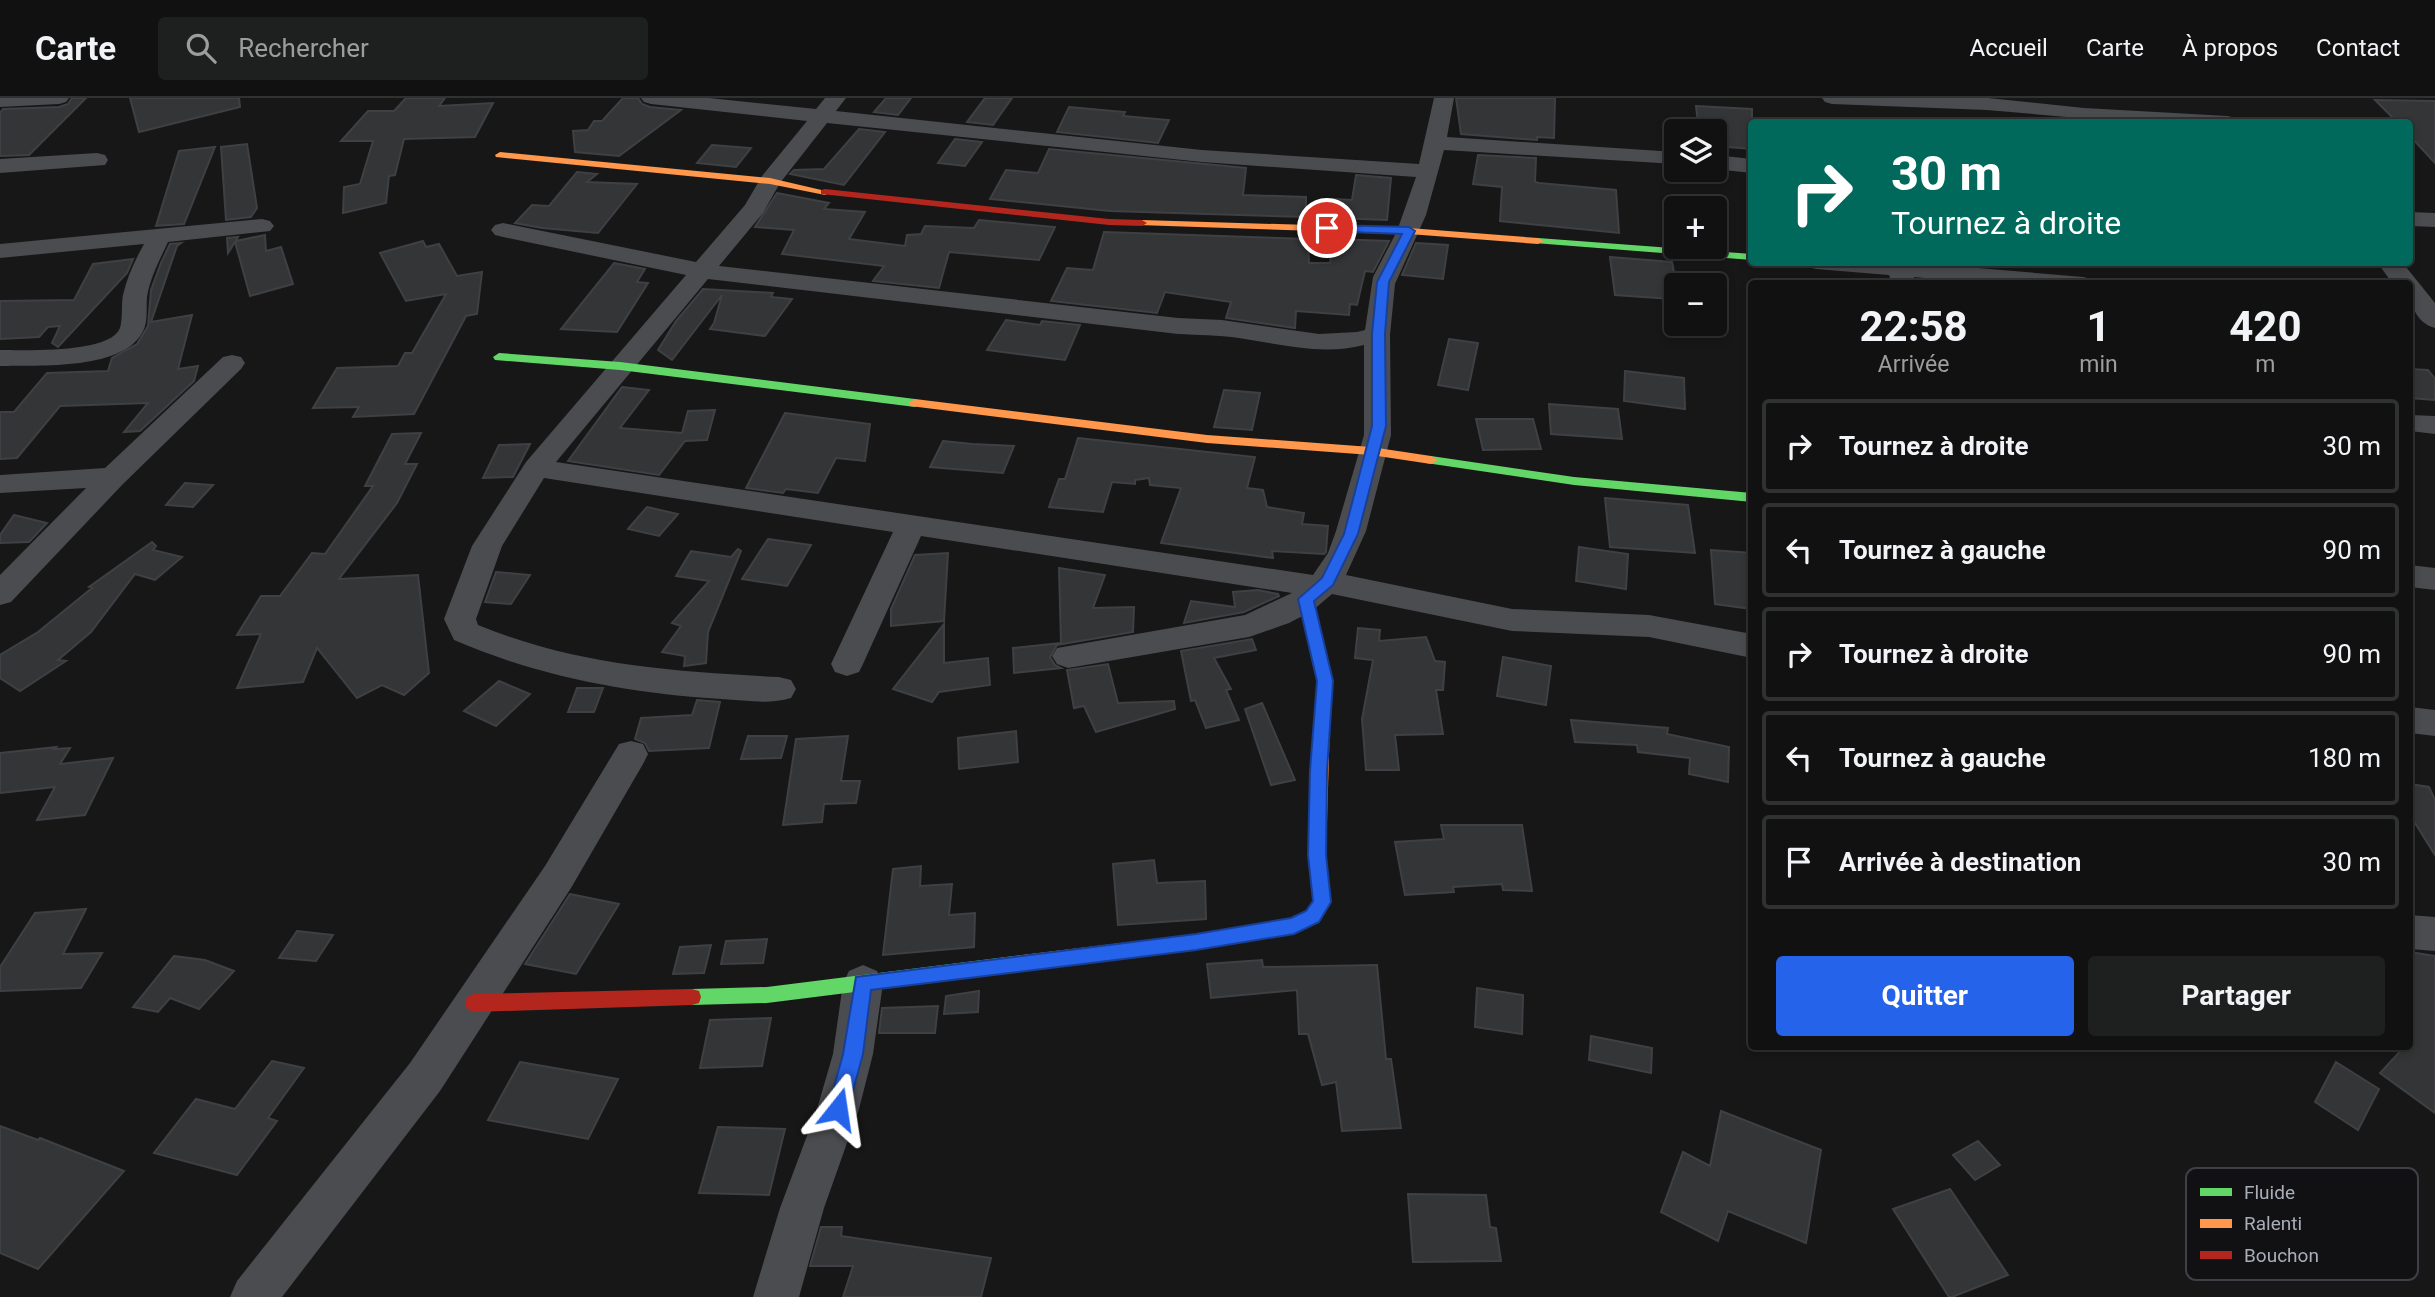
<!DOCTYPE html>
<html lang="fr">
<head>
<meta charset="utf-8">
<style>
	body { margin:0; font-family:Roboto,sans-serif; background:#1e1f1f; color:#f1f3f6; height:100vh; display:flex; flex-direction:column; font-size:26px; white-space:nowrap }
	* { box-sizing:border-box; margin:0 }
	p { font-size:23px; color:#9c9d9f }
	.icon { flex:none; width:38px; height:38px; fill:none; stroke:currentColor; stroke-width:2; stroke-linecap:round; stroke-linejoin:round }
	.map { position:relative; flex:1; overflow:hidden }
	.side { position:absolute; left:1748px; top:182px; width:665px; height:770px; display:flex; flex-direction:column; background:#111; border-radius:7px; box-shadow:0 4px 10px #0003,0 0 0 2px #303131 }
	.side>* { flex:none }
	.banner { position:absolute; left:1748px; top:21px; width:665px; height:147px; border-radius:7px; box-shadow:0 4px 10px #0003,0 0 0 2px #303131; background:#00695c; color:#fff; overflow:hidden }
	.tools { position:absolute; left:1664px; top:21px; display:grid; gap:14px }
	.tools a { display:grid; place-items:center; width:63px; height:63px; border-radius:7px; background:#111; box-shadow:0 4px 10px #0003,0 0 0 2px #303131; font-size:35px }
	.pin { position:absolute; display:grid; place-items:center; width:60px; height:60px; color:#fff; margin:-30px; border:4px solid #fff; border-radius:50%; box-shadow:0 2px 7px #0007 }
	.me { position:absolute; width:77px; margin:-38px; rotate:15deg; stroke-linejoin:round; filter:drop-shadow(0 0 5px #0008) }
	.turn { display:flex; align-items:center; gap:24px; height:147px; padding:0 28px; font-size:32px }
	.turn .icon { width:91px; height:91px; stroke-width:2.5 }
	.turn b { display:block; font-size:49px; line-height:60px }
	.eta { display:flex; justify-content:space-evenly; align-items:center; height:119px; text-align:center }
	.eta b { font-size:42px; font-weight:700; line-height:49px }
	.cta { display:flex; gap:14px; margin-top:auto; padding:14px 28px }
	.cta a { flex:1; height:80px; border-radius:7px; background:#2563eb; color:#fff; font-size:28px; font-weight:700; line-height:80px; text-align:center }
	.cta a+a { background:#1e1f1f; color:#f1f3f6 }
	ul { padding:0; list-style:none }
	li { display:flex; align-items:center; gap:21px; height:94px; margin:0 14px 10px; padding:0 14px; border:4px solid #303131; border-radius:7px }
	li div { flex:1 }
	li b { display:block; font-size:26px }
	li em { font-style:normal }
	header { display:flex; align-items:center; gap:42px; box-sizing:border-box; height:98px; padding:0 35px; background:#111; border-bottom:2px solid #303131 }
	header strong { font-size:33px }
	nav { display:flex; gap:38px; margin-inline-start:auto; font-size:24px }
	.search { width:490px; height:63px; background:#1e1f1f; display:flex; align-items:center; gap:18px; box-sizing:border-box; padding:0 24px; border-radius:7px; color:#9c9d9f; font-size:26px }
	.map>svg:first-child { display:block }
	.building { fill:#343537; stroke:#3f4043; stroke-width:2 }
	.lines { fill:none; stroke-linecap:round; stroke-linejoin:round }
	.street { fill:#4b4c50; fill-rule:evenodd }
	.fast { fill:#63d668; fill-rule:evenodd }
	.slow { fill:#ff974d; fill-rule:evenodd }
	.jam { fill:#b3261e; fill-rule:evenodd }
	.route { fill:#2563eb; stroke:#184099; stroke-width:2 }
	.key { fill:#111113; stroke:#3e4045; stroke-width:2 }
	.key-label { font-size:19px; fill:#a8adb8 }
</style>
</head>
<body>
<header>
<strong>Carte</strong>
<div class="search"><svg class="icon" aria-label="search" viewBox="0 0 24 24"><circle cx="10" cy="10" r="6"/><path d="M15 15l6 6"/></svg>Rechercher</div>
<nav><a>Accueil</a><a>Carte</a><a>À propos</a><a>Contact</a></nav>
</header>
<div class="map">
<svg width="2435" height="1199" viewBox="0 0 2435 1199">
	<rect width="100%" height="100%" fill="#171717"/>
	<path class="building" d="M 72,0 L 86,0 L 29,57 L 0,58 L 0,15 L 3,11 L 59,9 L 68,6 Z
		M 130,0 L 239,0 L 240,9 L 139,34 Z
		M 406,0 L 445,0 L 439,8 L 493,5 L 475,39 L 404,41 L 395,77 L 389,78 L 386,105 L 343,115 L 344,89 L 360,86 L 373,43 L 341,43 L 368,13 L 394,13 Z
		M 623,0 L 638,0 L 642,6 L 650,9 L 681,12 L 619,58 L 575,54 L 573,33 L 588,32 L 594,23 L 602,23 Z
		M 886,0 L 911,0 L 898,17 L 874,14 Z
		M 985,0 L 1012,0 L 993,27 L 967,24 Z
		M 1456,0 L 1555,0 L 1554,40 L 1537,39 L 1537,42 L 1461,36 Z
		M 2375,2 L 2435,3 L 2435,65 L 2410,38 L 2410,24 L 2397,24 Z
		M 1696,8 L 1752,11 L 1752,51 L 1715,48 L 1715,33 L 1699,33 Z
		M 1069,9 L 1125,14 L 1123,18 L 1169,22 L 1158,45 L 1057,34 Z
		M 859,31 L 885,34 L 844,87 L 790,76 L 794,72 L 824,71 Z
		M 955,41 L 982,44 L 965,68 L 938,65 Z
		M 247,46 L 257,110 L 251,119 L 226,122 L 221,49 Z
		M 712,47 L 751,50 L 736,69 L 697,65 Z
		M 215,49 L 184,126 L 156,128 L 179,53 Z
		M 1049,51 L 1246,70 L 1243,97 L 1306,99 L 1306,119 L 1110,113 L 990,101 L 1006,72 L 1038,75 Z
		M 1478,57 L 1536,60 L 1535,84 L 1539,85 L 1616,92 L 1619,135 L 1500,123 L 1502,89 L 1473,86 Z
		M 577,74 L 597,76 L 587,84 L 637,86 L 598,135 L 542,130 L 515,125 L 532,107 L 549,108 Z
		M 1356,77 L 1391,80 L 1387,122 L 1334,120 L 1335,101 L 1352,102 Z
		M 777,95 L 829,105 L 824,111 L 865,114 L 849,141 L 905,148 L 907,137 L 921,136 L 925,128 L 974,130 L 979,122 L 1055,129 L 1039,162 L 949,154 L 939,190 L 873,183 L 884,168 L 782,156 L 794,132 L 755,129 Z
		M 1104,134 L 1308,141 L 1309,165 L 1330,165 L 1332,141 L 1389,143 L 1373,174 L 1365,173 L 1357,207 L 1350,206 L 1349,217 L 1296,213 L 1295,230 L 1226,220 L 1231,204 L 1165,194 L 1157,215 L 1051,203 L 1067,170 L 1093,172 Z
		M 265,137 L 266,153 L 281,149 L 293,186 L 250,198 L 235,144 L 228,155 L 227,140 L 238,139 L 236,143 Z
		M 423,143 L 426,149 L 439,146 L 457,178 L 482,174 L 477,216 L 466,218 L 414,316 L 353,319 L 359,309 L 313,310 L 337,270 L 398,268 L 405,255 L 412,255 L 446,196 L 406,203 L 380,155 Z
		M 181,145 L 177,148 L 151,224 L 192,217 L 178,271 L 198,268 L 194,283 L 140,333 L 124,334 L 148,305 L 60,308 L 17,360 L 0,361 L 0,314 L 14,314 L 47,275 L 108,273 L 112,260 L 137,246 L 148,228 L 151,192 L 161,165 L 170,146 Z
		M 1416,145 L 1448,147 L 1443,181 L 1402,177 Z
		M 1610,159 L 1672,164 L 1676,185 L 1669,185 L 1671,201 L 1615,197 Z
		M 133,161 L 127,175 L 58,249 L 52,245 L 60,228 L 48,229 L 39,239 L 0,241 L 0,203 L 74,202 L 93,166 Z
		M 614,165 L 645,171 L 637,184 L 648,185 L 617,234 L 561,231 Z
		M 703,191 L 773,195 L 771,199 L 792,201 L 765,238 L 710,231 L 714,225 L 722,197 L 672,262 L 658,252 L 676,223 Z
		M 1006,222 L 1040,227 L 1042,223 L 1080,227 L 1065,262 L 987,252 Z
		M 1449,241 L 1478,245 L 1468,292 L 1438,287 Z
		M 2410,271 L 2428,272 L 2435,281 L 2435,302 L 2410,300 Z
		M 1625,273 L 1684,280 L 1685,311 L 1624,303 Z
		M 622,289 L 649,292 L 620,330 L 682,335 L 688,313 L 715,312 L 707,342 L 685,343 L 659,377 L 568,363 Z
		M 1224,292 L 1260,295 L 1252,332 L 1214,329 Z
		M 1549,306 L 1618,311 L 1622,341 L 1551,336 Z
		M 785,315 L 870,326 L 865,363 L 836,360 L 818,395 L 786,391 L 783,395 L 746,390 Z
		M 1476,321 L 1533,321 L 1541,351 L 1483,352 Z
		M 421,335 L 405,366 L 417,366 L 397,405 L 339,481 L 418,477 L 429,575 L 404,597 L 382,587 L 357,600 L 317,550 L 303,584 L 237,590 L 261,536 L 237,537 L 261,498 L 280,498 L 312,455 L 325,456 L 373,388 L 365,388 L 392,336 Z
		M 1078,340 L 1255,359 L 1247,390 L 1263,392 L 1267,409 L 1304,415 L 1302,426 L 1328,428 L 1326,454 L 1324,456 L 1272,453 L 1273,460 L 1161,445 L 1181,390 L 1150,387 L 1149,380 L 1135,382 L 1135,386 L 1112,384 L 1103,414 L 1049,409 L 1059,381 L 1065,381 Z
		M 943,343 L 972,346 L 1014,348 L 1003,375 L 930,369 Z
		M 530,346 L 513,379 L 483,380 L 499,347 Z
		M 185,385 L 213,387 L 193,409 L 166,407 Z
		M 1605,400 L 1688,407 L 1695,455 L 1610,449 Z
		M 647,409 L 678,416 L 659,438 L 628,431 Z
		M 14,417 L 47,425 L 29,444 L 0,445 L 0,437 Z
		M 768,441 L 811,447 L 787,488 L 742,481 Z
		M 152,444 L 156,448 L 153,452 L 182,459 L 155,482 L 135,476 L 91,534 L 58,562 L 66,563 L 20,593 L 0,580 L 0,557 L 38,534 L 92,490 L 89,489 Z
		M 1579,449 L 1628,456 L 1626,491 L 1576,483 Z
		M 738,451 L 741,453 L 708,534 L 706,565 L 684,568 L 685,558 L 662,554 L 681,528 L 672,525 L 709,483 L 676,478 L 691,453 L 731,459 Z
		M 1711,452 L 1752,455 L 1752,511 L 1715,506 Z
		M 948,455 L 944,523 L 891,528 L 891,511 L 915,457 Z
		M 1059,470 L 1105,477 L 1093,510 L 1134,509 L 1133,534 L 1057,547 L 1050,559 L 1055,567 L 1061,570 L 1014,575 L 1013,550 L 1061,545 Z
		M 496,474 L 530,477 L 511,506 L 485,504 Z
		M 1258,492 L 1278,496 L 1279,498 L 1244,514 L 1184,525 L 1191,503 L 1235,509 L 1233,494 Z
		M 944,526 L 944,565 L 988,560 L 990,587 L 939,594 L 932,604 L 893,591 Z
		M 1358,530 L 1380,532 L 1379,543 L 1426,539 L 1435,563 L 1445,564 L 1443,592 L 1436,592 L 1443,636 L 1395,637 L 1399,672 L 1366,672 L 1362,621 L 1373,562 L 1355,560 Z
		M 1252,541 L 1256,552 L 1214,560 L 1231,591 L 1226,592 L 1239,622 L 1206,630 L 1195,602 L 1191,603 L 1181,553 Z
		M 1503,559 L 1551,568 L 1546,607 L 1497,598 Z
		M 1108,566 L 1118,605 L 1174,603 L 1175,611 L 1096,634 L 1084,608 L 1074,610 L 1067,572 Z
		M 499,583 L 530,596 L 496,628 L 464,613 Z
		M 577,590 L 603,590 L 594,614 L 568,614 Z
		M 697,602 L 720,604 L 709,650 L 649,653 L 645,645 L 635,641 L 641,620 L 692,617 Z
		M 1262,605 L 1295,682 L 1271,687 L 1245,611 Z
		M 1571,622 L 1668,630 L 1667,636 L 1729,649 L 1728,684 L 1689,676 L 1690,660 L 1638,654 L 1637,647 L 1575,644 Z
		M 1016,633 L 1018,664 L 959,671 L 958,640 Z
		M 748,638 L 787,638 L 781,660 L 741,661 Z
		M 848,638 L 841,683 L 860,683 L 856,705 L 824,706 L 822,724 L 783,727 L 796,641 Z
		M 56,649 L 54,651 L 70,650 L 60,666 L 113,660 L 85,717 L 37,722 L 55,689 L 0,695 L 0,655 Z
		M 2410,686 L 2429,689 L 2435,702 L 2435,757 L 2410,717 Z
		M 1441,727 L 1522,727 L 1532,793 L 1503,792 L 1502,786 L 1453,789 L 1454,794 L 1405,797 L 1395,744 L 1444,741 Z
		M 1154,762 L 1157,785 L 1205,783 L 1206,821 L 1118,827 L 1113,766 Z
		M 921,768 L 920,788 L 952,786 L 949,817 L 975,815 L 974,849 L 883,857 L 893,771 Z
		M 570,796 L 619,806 L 576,876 L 525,866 Z
		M 86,811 L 63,856 L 102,855 L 81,890 L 0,893 L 0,869 L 35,815 Z
		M 297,833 L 333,837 L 316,863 L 279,860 Z
		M 767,841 L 763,865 L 721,866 L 726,843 Z
		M 711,847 L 704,875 L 673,876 L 680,849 Z
		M 2410,854 L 2435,858 L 2435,1015 L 2380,975 L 2405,948 L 2410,948 Z
		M 174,858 L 205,862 L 234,873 L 199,911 L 170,900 L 158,914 L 133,909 Z
		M 1262,862 L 1263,869 L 1377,867 L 1386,961 L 1391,961 L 1401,1030 L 1342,1033 L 1336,984 L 1322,987 L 1308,936 L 1299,936 L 1297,892 L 1211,900 L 1207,866 Z
		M 1477,890 L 1523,897 L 1522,936 L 1475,929 Z
		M 979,893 L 978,914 L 944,916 L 946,898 Z
		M 938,908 L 935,935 L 879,935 L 882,910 Z
		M 771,920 L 762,968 L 700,970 L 710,922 Z
		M 1591,938 L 1652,950 L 1651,975 L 1589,962 Z
		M 272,963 L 304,970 L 268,1020 L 277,1023 L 237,1077 L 154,1055 L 196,1001 L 235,1011 Z
		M 520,964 L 618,981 L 588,1041 L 488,1022 Z
		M 2336,964 L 2379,991 L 2358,1032 L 2315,1004 Z
		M 1721,1013 L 1821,1052 L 1806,1145 L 1728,1113 L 1718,1143 L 1661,1114 L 1683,1054 L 1710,1068 Z
		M 0,1028 L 38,1042 L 40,1040 L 124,1073 L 38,1171 L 0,1155 Z
		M 718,1029 L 785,1031 L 769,1097 L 699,1095 Z
		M 1978,1043 L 2000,1067 L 1975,1082 L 1953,1057 Z
		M 1950,1091 L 2008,1177 L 1952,1199 L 1949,1199 L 1893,1111 Z
		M 1408,1096 L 1486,1097 L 1490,1129 L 1496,1130 L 1501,1163 L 1413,1164 Z
		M 821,1129 L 842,1129 L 841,1138 L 991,1160 L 981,1199 L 843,1199 L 853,1168 L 810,1168 Z"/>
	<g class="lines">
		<path class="street" d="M 0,0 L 69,0 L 66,4 L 59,6 L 0,9 Z
			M 641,0 L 709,0 L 816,11 L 825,0 L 846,0 L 836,13 L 1202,52 L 1419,66 L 1434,0 L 1454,0 L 1447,39 L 1676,54 L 1676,66 L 1444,52 L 1426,117 L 1395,186 L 1390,237 L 1391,337 L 1366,433 L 1346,477 L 1512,511 L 1649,517 L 1752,536 L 1752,560 L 1649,539 L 1512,533 L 1332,496 L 1312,513 L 1289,525 L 1249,539 L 1068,570 L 1057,566 L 1052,558 L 1057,550 L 1245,517 L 1292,495 L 921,438 L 863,566 L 859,574 L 847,578 L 835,574 L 831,566 L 893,434 L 544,380 L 502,448 L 476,521 L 478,527 C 575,567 675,574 779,579 L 791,582 L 796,591 L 791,600 C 769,607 744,602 721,601 C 628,595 540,579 454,542 L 444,521 L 472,448 L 526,364 L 686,177 L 503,139 L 495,137 L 491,132 L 495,127 L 503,125 L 696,164 L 745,107 L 762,78 L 807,23 L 651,6 L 644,4 ZM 827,25 L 1202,64 L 1416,79 L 1397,133 L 1373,179 L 1365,232 L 1357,234 L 1319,236 L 1222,222 L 1178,220 L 719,168 L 763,115 L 780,85 ZM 708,181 L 1178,236 C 1198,237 1218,237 1239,240 C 1280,246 1322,258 1364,247 L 1364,337 L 1336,433 L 1328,455 L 1313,477 L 556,364 Z
			M 1822,0 L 1988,0 L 2084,10 L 2228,18 L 2235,20 L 2238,24 L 2125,24 L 1987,12 L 1832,6 L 1825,4 Z
			M 97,55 L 105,57 L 108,62 L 105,67 L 0,75 L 0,61 Z
			M 1715,57 L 1752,61 L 1752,75 L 1715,71 Z
			M 2410,114 L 2435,115 L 2435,129 L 2410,128 Z
			M 262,121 L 270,123 L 274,128 L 270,133 L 168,144 C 160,161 150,180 147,199 C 146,209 148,222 144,231 C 127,273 38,267 0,268 L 0,252 C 24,252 110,256 120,230 C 123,220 121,207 123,197 C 127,179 135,162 144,146 L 0,160 L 0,146 Z
			M 1804,164 L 1908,164 L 2083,179 L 2092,181 L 2095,186 L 1988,186 L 1914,179 L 1916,186 L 1892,186 L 1889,177 L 1816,171 L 1808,169 Z
			M 2377,164 L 2402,164 L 2435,205 L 2435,230 C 2414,224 2410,204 2410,186 L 2393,186 Z
			M 232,257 L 241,259 L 245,265 L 241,271 L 123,386 L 11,504 L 0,507 L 0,477 L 86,390 L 0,395 L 0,377 L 105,370 L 223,259 Z
			M 2410,317 L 2435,318 L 2435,336 L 2410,333 Z
			M 2410,467 L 2435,470 L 2435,492 L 2410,489 Z
			M 2410,609 L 2435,612 L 2435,638 L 2410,635 Z
			M 631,643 L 643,646 L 648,656 L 643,666 L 571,790 L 440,993 L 282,1199 L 230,1199 L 237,1183 L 410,965 L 545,768 L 619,646 Z
			M 2410,817 L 2435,819 L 2435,853 L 2410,851 Z
			M 863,867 L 877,873 L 883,885 L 873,956 L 859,1011 L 824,1110 L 799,1199 L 753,1199 L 780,1110 L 817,1011 L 833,956 L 843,885 L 849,873 Z"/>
		<path class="fast" d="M 1538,140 L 1752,156 L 1752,162 L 1534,145 L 1534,141 Z
			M 499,255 L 620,264 L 915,301 L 921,305 L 915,309 L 620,272 L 495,262 L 493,259 Z
			M 1431,358 L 1574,379 L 1752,395 L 1752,404 L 1574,387 L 1426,365 L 1426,359 Z
			M 1306,496 L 1313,501 L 1333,583 L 1330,624 L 1328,628 L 1316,628 L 1314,624 L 1317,583 L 1299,501 Z
			M 1022,857 L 1029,859 L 1031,865 L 1029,871 L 1022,873 L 767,905 L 692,907 L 685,905 L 683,899 L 685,893 L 692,891 L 767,889 Z"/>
		<path class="slow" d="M 500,54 L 770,80 L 830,94 L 825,97 L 770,86 L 496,59 L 495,57 Z
			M 1142,122 L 1409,130 L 1538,140 L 1544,143 L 1538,146 L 1409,136 L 1138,127 L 1137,125 Z
			M 915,301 L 1207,337 L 1371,349 L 1431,358 L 1438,362 L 1431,366 L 1371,357 L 1207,345 L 910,308 L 909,305 Z
			M 1322,618 L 1328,620 L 1330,624 L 1326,757 L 1331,804 L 1319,824 L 1294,836 L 1196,852 L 1022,873 L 1015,871 L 1013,865 L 1015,859 L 1022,857 L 1196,836 L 1292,821 L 1307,814 L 1313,803 L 1308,757 L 1314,624 L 1316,620 Z"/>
		<path class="jam" d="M 825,91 L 1109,121 L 1142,122 L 1147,125 L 1142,128 L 1109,127 L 821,96 L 821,92 Z
			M 692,891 L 699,893 L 701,899 L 699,905 L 692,907 L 474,914 L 467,911 L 465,905 L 467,899 L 474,896 Z"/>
	</g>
	<path class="route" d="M 1327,127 L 1409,129 L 1415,133 L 1389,184 L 1385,236 L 1386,328 L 1358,436 L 1333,487 L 1314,503 L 1333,583 L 1327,673 L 1326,757 L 1331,804 L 1319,824 L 1294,836 L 1196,852 L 871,892 L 863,956 L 848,1011 L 845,1017 L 838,1020 L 831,1017 L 828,1011 L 843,956 L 856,879 L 1196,836 L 1291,820 L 1306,813 L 1313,803 L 1308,757 L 1310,673 L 1317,583 L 1298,501 L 1322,480 L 1344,436 L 1372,328 L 1372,236 L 1377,184 L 1402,136 L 1323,133 L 1323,128 Z"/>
	<rect x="2186" y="1070" width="232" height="112" rx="10" class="key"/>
	<rect x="2200" y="1090" width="32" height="8" fill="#63d668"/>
	<rect x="2200" y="1121" width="32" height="9" fill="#ff974d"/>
	<rect x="2200" y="1153" width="32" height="8" fill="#b3261e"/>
	<g class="key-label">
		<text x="2244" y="1101">Fluide</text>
		<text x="2244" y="1132">Ralenti</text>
		<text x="2244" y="1164">Bouchon</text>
	</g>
</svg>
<div class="tools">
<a><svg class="icon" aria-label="layers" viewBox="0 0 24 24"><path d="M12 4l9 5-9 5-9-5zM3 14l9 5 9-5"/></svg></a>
<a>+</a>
<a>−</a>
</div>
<div class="pin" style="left:1327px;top:130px;background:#d93025"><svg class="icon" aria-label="arrive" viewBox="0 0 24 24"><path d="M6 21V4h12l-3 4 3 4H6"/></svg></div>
<svg class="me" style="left:838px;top:1011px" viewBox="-20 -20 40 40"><path d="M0-17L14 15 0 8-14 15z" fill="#2563eb" stroke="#fff" stroke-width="4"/></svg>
<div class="banner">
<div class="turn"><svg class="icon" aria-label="right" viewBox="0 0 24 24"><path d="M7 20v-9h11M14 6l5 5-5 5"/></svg><div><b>30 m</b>Tournez à droite</div></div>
</div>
<section class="side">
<div class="eta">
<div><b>22:58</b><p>Arrivée</p></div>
<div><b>1</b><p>min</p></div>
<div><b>420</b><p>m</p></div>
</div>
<ul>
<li><svg class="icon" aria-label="right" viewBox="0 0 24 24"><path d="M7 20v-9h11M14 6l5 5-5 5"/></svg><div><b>Tournez à droite</b></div><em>30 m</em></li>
<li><svg class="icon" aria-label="left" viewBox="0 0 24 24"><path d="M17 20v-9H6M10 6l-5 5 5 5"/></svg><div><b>Tournez à gauche</b></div><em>90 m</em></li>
<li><svg class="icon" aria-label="right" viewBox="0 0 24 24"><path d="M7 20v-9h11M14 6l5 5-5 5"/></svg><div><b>Tournez à droite</b></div><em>90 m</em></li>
<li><svg class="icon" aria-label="left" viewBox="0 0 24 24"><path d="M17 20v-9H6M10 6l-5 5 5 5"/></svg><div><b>Tournez à gauche</b></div><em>180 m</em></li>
<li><svg class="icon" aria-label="arrive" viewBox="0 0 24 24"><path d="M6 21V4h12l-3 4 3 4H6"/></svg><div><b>Arrivée à destination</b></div><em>30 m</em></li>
</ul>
<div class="cta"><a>Quitter</a><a>Partager</a></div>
</section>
</div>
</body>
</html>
